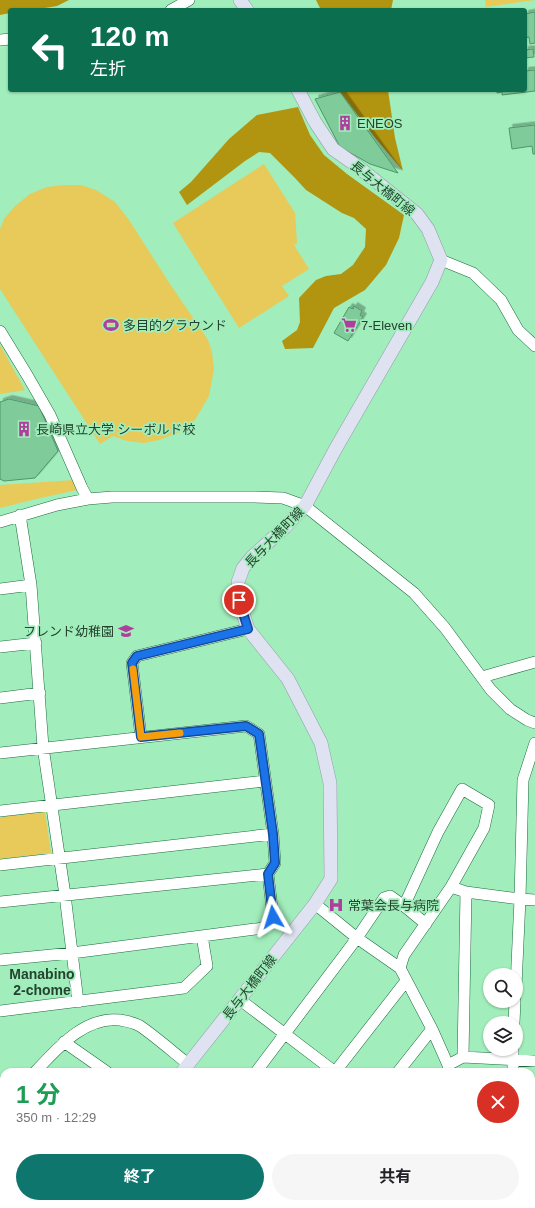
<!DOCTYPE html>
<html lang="ja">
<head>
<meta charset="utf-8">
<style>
	body { margin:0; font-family:Arial,"Noto Sans JP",sans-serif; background:#f6f6f6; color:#202124; height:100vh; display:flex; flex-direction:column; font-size:15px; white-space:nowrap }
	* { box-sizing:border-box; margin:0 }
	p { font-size:13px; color:#757577 }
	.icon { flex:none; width:22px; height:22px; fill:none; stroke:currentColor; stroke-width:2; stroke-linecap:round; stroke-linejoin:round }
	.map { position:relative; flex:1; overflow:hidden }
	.details { position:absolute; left:0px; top:1068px; width:535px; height:140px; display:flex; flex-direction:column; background:#fff; border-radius:12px 12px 0 0; box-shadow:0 1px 3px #0004 }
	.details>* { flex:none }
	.hud { position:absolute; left:8px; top:8px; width:519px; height:84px; border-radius:4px; box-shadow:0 1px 3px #0004; background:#0b6e4f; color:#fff; overflow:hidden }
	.buttons { position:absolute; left:483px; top:968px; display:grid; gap:8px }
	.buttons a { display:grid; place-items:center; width:40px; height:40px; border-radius:50%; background:#fff; box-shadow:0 1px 3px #0004; font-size:20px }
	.pin { position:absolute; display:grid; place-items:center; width:34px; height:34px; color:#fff; margin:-17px; border:2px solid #fff; border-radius:50%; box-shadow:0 1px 4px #0007 }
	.me { position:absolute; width:44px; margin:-22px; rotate:354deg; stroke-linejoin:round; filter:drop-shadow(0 0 3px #0008) }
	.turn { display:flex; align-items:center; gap:14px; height:84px; padding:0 16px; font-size:18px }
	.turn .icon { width:52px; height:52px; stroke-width:2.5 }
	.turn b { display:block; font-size:28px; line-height:34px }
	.round { display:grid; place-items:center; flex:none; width:42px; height:42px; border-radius:21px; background:#f6f6f6 }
	.summary { display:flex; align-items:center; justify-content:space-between; height:68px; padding:0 16px }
	h1 { font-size:24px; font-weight:700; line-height:30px; color:#1e9e55 }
	.button { display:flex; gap:8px; margin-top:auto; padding:8px 16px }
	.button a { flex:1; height:46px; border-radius:24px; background:#0f766e; color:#fff; font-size:16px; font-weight:700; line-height:46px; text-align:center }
	.button a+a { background:#f6f6f6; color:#202124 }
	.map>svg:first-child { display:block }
	.green { fill:#e7ca59 }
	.forest { fill:#b19410 }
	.building { fill:#80cb9a; stroke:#4d9769; filter:url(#shadow) }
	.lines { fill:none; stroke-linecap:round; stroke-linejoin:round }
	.minor-casing { stroke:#1c6b40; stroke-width:12 }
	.major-casing { stroke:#8f9ea7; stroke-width:14 }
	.minor { stroke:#fff; stroke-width:11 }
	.major { stroke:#dfe2f1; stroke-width:13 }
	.route-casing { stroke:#114b97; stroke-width:10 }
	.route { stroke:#1a73e8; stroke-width:7 }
	.slow { stroke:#f59e0b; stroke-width:7 }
	.labels { text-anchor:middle; stroke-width:3.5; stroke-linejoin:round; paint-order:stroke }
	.poi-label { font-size:13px; fill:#24432f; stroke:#a1edbb; text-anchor:start }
	.street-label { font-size:13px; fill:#24432f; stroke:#a1edbb }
	.neighbourhood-label { font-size:14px; font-weight:bold; fill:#24432f; stroke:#a1edbb }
</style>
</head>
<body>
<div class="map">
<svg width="535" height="1208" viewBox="0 0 535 1208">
	<defs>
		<filter id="shadow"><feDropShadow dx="3.5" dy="-3.5" stdDeviation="0" flood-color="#0004"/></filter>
	</defs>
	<rect width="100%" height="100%" fill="#a1edbb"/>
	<path class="green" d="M 485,0 L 535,0 L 486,7 Z
		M 264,164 L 295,213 L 297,243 L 294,245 L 309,269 L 282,286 L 289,296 L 239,328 L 173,223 Z
		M 64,185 L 81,185 L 96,190 L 115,202 L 129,220 L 168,281 L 208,340 L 212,352 L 214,369 L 209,396 L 195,420 L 180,432 L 159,440 L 144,443 L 127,441 L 113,436 L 100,444 L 0,289 L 0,229 L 4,219 L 15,206 L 30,194 L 47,187 Z
		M 0,345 L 25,390 L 0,394 Z
		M 74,480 L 77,490 L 36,499 L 0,508 L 0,485 Z
		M 45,812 L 51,853 L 0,859 L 0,817 Z"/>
	<path class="forest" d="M 0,0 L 69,0 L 57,6 L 32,10 L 10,10 L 10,13 L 0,15 Z
		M 316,0 L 393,0 L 391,10 L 321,10 Z
		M 341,90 L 388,90 L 395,138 L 403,171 L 376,139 L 340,92 Z
		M 298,107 L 310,135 L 324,155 L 347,174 L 404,215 L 399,238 L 386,265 L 365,290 L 334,308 L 313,348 L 285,349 L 282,341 L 297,330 L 300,322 L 299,298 L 316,280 L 326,276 L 341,274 L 353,265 L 365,247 L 366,229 L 354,218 L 342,213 L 306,190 L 295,178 L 270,153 L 259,152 L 245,161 L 187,205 L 179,192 L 191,182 L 229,139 L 257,115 Z"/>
	<path class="building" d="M 535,12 L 535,43 L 530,44 L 529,37 L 525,38 L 525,14 Z
		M 533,49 L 534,57 L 525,58 L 525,50 Z
		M 535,70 L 535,91 L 502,95 L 502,92 L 497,93 L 497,90 L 525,90 L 525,71 Z
		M 340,92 L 398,173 L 370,164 L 340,147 L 315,99 Z
		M 535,125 L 535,154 L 533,154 L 532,146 L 512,149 L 509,128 Z
		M 354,306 L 362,311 L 360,315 L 363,317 L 348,341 L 334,333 L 349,307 L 353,309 Z
		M 9,399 L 39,406 L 58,451 L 35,478 L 4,481 L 0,479 L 0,402 Z"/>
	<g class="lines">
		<g class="minor-casing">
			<path id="minor" d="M 171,10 L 189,0
				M 0,40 L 10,39
				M 441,260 L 473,273 L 501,300 L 518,330 L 535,346
				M 0,331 L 27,375 L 50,415 L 82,488 L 88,499
				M 20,515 L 31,585 L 43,747 L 65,895 L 78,1002
				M 0,522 L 57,505 L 88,499 L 112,497 L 253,497 L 283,498 L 305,506 L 414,593 L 445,628 L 491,690 L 510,709 L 527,720 L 535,723
				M 0,589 L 31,585
				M 0,647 L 36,643
				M 482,677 L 535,662
				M 0,698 L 40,693
				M 141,737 L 132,663 L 137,656 L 248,629
				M 0,753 L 246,726 L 259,734 L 273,834 L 275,863 L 268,874 L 273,917 L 263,928 L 72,953 L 0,960
				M 0,811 L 265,781
				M 0,865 L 273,834
				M 451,887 L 466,892 L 463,1057
				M 466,892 L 520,899 L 535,900
				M 0,902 L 268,874
				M 315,904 L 357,938 L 400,968 L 432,1029 L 448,1065 L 449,1072
				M 400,968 L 404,955 L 451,887 L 484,828 L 489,805 L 462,789 L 438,832 L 404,906 L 426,924
				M 516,986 L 520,899 L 523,780 L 535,743
				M 239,999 L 335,1072
				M 0,1011 L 184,988 L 207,966 L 202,936
				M 514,1023 L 515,1001
				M 64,1042 L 107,1072
				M 448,1065 L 463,1057 L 535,1061
				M 35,1072 C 57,1049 84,1016 120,1020 C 126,1021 135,1023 140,1026 C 156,1037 173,1052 188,1064
				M 256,1072 L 357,938 L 384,898 L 390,896 L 404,906
				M 335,1072 L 406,981
				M 398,1072 L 432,1029
				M 513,1072 L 513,1049
				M 0,1108 L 4,1104
				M 531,1134 L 535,1134
				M 531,1196 L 535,1196
				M 274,1204 L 279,1208
				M 462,1204 L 463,1208
				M 3,1208 L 6,1204
				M 152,1208 L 155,1204
				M 228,1208 L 231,1204
				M 293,1208 L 296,1204
				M 364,1208 L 367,1204
				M 440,1208 L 444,1204
				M 513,1208 L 513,1204"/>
		</g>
		<g class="major-casing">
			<path id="major" d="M 240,0 L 247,10
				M 182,1072 L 315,904 L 331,879 L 330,783 L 321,743 L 288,679 L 248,629 L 239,601 L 238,582 L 243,568 L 252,557 L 285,527 L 305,506 L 336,448 L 432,282 L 441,260 L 428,229 L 417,214 L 357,166 L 333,149 L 315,122 L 298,90
				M 79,1208 L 82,1204"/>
		</g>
		<use href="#minor" class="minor"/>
		<use href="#major" class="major"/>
	</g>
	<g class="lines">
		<g class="route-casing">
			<path id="route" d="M 239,600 L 248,629 L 137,656 L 132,663 L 141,737 L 246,726 L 259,734 L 273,834 L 275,863 L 268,874 L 273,917"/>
		</g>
		<use href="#route" class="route"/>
		<path class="slow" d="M 133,669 L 141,737 L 180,733"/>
	</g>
	<defs>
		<g id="building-bare" transform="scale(1.2)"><path d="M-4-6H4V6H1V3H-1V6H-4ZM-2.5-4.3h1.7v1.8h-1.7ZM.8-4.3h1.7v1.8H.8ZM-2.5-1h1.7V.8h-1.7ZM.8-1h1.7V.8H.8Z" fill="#af3f9c" stroke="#a1edbb" stroke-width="2.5" paint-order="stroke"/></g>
		<g id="stadium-bare" transform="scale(1.2)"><path d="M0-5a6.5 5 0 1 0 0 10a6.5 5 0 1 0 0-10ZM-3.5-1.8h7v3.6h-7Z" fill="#af3f9c" stroke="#a1edbb" stroke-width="2.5" paint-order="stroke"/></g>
		<g id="supermarket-bare" transform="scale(1.2)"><path d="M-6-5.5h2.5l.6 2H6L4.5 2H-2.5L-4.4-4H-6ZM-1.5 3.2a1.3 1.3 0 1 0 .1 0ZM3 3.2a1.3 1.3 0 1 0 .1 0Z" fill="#af3f9c" stroke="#a1edbb" stroke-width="2.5" paint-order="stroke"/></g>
		<g id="school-bare" transform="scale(1.2)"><path d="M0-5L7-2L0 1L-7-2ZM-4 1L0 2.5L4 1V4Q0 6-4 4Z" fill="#af3f9c" stroke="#a1edbb" stroke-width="2.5" paint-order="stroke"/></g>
		<g id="hospital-bare" transform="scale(1.2)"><path d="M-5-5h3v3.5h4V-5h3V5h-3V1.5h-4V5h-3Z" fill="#af3f9c" stroke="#a1edbb" stroke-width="2.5" paint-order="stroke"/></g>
	</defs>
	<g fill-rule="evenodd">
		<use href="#building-bare" x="345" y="123"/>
		<use href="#stadium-bare" x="111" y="325"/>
		<use href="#supermarket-bare" x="349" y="325"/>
		<use href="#building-bare" x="24" y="429"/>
		<use href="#school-bare" x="126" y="631"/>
		<use href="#hospital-bare" x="336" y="905"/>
	</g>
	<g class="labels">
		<g class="poi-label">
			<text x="357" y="128">ENEOS</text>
			<text x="123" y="330">多目的グラウンド</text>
			<text x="361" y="330">7-Eleven</text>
			<text x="36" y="434">長崎県立大学 シーボルド校</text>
			<text x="114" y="636" text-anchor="end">フレンド幼稚園</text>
			<text x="348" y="910">常葉会長与病院</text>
		</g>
		<g class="street-label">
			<text transform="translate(383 188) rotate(39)" y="5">長与大橋町線</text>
			<text transform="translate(274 537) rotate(-46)" y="5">長与大橋町線</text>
			<text transform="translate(249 987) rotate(-52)" y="5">長与大橋町線</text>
		</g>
		<g class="neighbourhood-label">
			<text x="42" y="979">Manabino<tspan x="42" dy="16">2-chome</tspan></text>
		</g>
	</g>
</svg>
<div class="buttons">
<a><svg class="icon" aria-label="search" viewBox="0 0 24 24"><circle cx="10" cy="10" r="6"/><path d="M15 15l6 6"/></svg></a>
<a><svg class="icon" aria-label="layers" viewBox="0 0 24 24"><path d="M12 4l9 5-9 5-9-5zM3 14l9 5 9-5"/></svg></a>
</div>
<div class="pin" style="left:239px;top:600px;background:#d93025"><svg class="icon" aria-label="arrive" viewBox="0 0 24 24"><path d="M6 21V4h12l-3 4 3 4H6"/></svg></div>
<svg class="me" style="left:273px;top:917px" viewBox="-20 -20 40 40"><path d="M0-17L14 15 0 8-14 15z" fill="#1a73e8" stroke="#fff" stroke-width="4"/></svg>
<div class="hud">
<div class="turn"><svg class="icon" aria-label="left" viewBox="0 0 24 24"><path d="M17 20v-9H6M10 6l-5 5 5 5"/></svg><div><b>120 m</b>左折</div></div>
</div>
<section class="details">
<div class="summary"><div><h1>1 分</h1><p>350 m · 12:29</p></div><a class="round" style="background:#d93025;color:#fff"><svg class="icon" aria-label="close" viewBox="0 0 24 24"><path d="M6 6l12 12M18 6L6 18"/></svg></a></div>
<div class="button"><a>終了</a><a>共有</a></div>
</section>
</div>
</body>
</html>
